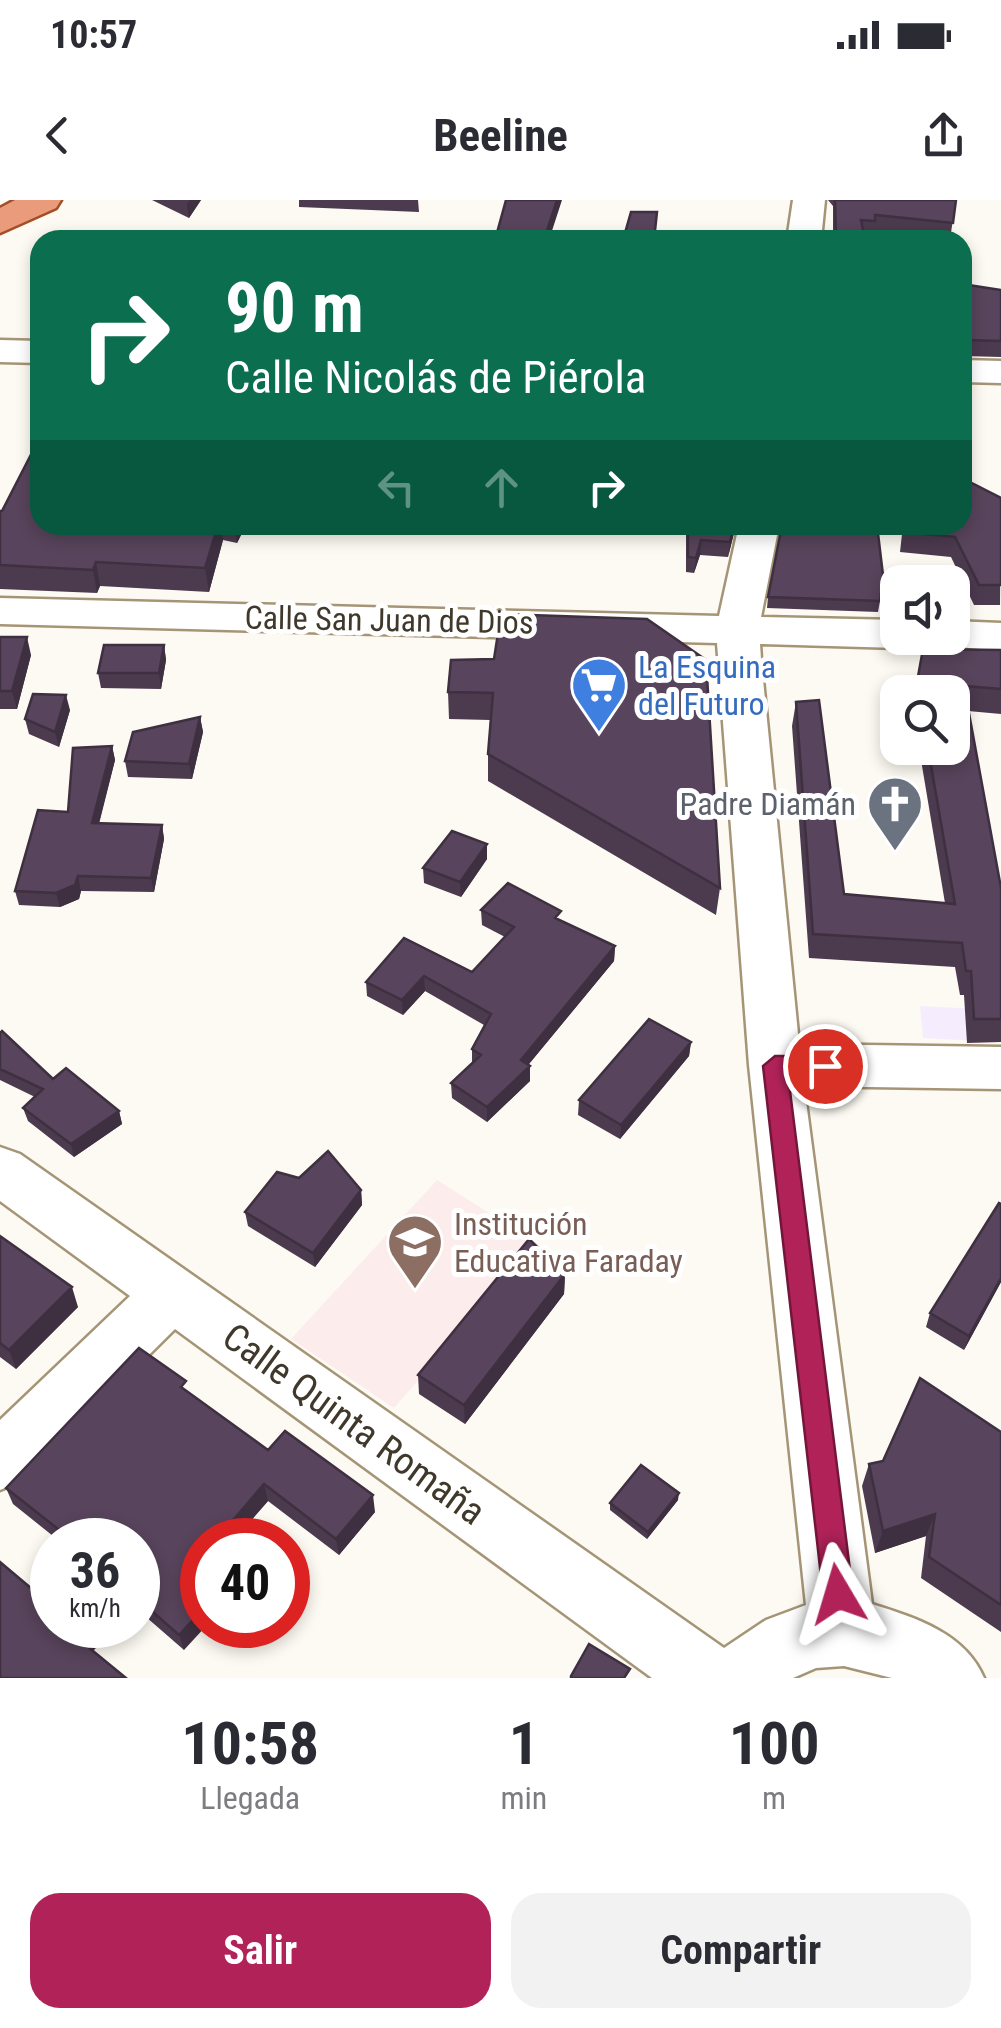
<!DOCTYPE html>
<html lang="es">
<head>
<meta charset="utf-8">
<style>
	body { margin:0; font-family:"Roboto Condensed",sans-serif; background:#f2f2f3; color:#2b2b33; height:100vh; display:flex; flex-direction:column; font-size:38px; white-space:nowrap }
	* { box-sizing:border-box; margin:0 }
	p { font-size:32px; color:#7c7c81 }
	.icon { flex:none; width:55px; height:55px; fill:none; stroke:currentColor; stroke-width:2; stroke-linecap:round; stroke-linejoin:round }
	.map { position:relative; height:1478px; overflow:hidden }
	.sheet { display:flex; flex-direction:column; background:#fff; flex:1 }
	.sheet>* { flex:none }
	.banner { position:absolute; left:30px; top:30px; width:942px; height:305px; border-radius:30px; box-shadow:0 5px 15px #0003; background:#0b6e4f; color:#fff; overflow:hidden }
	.fabs { position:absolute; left:880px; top:365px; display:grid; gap:20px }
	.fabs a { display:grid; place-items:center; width:90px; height:90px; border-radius:20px; background:#fff; box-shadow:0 5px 15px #0003; font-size:50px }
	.speed { position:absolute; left:30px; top:1318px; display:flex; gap:20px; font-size:50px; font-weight:700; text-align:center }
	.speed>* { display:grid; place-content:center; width:130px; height:130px; border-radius:50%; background:#fff; box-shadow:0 5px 15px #0003; line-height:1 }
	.speed small { font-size:25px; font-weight:400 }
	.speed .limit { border:15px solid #d22; background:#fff; color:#111 }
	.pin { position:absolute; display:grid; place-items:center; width:85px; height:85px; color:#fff; margin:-42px; border:5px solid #fff; border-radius:50%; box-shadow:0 2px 10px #0007 }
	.me { position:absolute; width:110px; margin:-55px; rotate:353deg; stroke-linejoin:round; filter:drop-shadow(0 0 8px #0008) }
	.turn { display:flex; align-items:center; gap:35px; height:210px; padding:0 30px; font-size:45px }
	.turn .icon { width:130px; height:130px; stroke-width:2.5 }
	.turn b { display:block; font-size:70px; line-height:85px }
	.lanes { display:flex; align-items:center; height:95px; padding:0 30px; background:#0003; justify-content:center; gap:50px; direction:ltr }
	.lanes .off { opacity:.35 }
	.eta { display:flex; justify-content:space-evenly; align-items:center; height:170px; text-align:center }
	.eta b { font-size:60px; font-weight:700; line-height:70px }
	.button { display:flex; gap:20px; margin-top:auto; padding:20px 30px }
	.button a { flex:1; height:115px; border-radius:30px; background:#b12259; color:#fff; font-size:40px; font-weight:700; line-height:115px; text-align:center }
	.button a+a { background:#f2f2f3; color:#2b2b33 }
	.status { display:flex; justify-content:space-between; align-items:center; height:70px; padding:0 50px; background:#fff; direction:ltr }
	.status svg { height:28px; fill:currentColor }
	header { display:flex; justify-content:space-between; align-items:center; height:130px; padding:0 30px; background:#fff; font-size:45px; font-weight:700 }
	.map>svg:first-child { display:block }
	.commercial { fill:#f5ecfd }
	.education { fill:#fceceb }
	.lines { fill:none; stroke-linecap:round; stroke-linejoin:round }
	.minor-casing { stroke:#a59576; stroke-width:5 }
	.major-casing { stroke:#a44d27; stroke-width:5 }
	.minor { fill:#fff; fill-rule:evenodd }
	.major { fill:#e99b7c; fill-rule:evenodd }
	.wall { fill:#4c3a4f }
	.shaded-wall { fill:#3e3040 }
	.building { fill:#58445c; stroke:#3e3040; stroke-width:2.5 }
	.route { fill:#b12259; stroke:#73163a; stroke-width:2.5 }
	.labels { text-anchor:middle; stroke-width:10; stroke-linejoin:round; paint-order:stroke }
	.street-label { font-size:32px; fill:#3f382b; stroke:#fff }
	.shop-label { font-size:32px; fill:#366cbe; stroke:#fff; text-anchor:start }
	.worship-label { font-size:32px; fill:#5b616d; stroke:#fff; text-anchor:end }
	.education-label { font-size:32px; fill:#785e54; stroke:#fff; text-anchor:start }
	.near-street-label { font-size:38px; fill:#3f382b; stroke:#fff }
</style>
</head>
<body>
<div class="status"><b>10:57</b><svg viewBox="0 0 49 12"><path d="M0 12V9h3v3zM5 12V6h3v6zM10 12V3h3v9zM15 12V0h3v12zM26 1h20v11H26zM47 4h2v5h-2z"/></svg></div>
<header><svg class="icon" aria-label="back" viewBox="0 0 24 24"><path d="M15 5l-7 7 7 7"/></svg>Beeline<svg class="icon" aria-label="share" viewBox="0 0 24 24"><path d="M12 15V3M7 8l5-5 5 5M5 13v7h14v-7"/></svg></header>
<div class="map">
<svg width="1001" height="1478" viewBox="0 0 1001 1478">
	<rect width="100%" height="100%" fill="#fdfaf3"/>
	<path class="commercial" d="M 920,806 L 1001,810 L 1001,842 L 923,838 Z"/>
	<path class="education" d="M 437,980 L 538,1044 L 394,1208 L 291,1139 Z"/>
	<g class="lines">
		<g class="minor-casing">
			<path id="minor" d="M 793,0 L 825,0 L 821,40 L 787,40 Z
				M 0,140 L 40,141 L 40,163 L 0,162 Z
				M 962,160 L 1001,161 L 1001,183 L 962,182 Z
				M 739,325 L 779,325 L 761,417 L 898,420 L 898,438 L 917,438 L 913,444 L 898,448 L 760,444 L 761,459 L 799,844 L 1001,847 L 1001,889 L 804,886 L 872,1404 C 916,1418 965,1433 984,1478 L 892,1478 L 844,1466 L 816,1468 L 793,1478 L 652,1478 L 175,1129 L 22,1281 L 0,1290 L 0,1220 L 130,1096 L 0,1001 L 0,947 L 20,954 L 724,1448 L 766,1420 L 806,1405 L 749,865 L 717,443 L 0,424 L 0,398 L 719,416 Z
				M 952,421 L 1001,423 L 1001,451 L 937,445 L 932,438 L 952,438 Z"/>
		</g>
		<g class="major-casing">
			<path id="major" d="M 15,0 L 61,0 L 56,8 L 0,33 L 0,8 Z"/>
		</g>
		<use href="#minor" class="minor"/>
		<use href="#major" class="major"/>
	</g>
	<path class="wall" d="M 152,0 L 201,0 L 189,18 Z
		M 299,0 L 418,0 L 419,12 L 299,7 Z
		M 828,0 L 956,0 L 950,39 L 874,31 L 873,36 L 864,36 L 865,40 L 833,40 L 833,6 Z
		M 962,84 L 1001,90 L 1001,157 L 962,156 Z
		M 1001,298 L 1000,405 L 974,405 L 951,357 L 900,352 L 903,325 L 962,325 Z
		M 0,311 L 40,325 L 246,325 L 237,343 L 223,340 L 209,392 L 100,386 L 97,393 L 0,389 Z
		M 686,325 L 736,325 L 728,357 L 700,355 L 694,373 L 686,372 Z
		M 768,397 L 880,401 L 878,412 L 767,408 Z
		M 0,437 L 31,455 L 17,509 L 0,509 Z
		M 164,445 L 166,460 L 161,489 L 101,488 L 98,473 Z
		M 923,449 L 1001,450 L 1001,514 L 968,511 L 1001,688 L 1001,842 L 967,843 L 964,795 L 960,795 L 955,767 L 809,758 L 792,526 L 796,502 L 844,694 L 945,703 L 919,548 L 952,548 L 952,492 L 915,492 Z
		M 494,459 L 720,688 L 716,715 L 488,581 L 488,554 L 490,520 L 449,519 L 448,492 Z
		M 70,510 L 59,547 L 29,534 L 25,519 Z
		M 200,517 L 203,532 L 192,579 L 128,577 L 125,561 Z
		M 112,546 L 115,560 L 99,624 L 162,625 L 164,639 L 154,692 L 81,691 L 79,699 L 60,707 L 19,705 L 15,691 Z
		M 487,644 L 487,659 L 461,697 L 424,683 L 423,668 Z
		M 481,710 L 561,721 L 615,746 L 614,761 L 528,865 L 530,866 L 530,881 L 487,922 L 452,898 L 451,883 L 472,863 L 472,849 L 484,825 L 425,791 L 403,815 L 367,796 L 366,782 L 472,772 L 505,737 L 482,725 Z
		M 0,833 L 53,879 L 119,911 L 122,924 L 74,957 L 28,921 L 23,908 L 35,897 L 0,880 Z
		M 691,842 L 689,856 L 620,939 L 578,915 L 579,900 Z
		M 299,978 L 361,990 L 362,1005 L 315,1067 L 248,1026 L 245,1012 Z
		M 1001,1004 L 1001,1082 L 964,1150 L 926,1127 L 930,1113 Z
		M 0,1036 L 78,1107 L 16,1169 L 0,1157 Z
		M 565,1074 L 564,1094 L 465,1224 L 419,1194 L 418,1175 Z
		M 189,1193 L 268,1250 L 375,1312 L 339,1355 L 268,1301 L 234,1340 L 202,1340 L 195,1399 L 184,1450 L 138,1410 L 138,1340 L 58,1340 L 13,1304 L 6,1288 Z
		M 1001,1232 L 1001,1432 L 921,1378 L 926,1336 L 875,1353 L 862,1286 L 869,1264 Z
		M 678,1300 L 647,1339 L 610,1310 L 610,1303 Z"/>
	<path class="shaded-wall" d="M 190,0 L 201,0 L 189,18 L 187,4 Z
		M 557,0 L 562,0 L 549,40 L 544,40 Z
		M 218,325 L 221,325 L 223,340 L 209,392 L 205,368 Z
		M 235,325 L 246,325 L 237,343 Z
		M 734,325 L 736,325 L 728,357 L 730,342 Z
		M 701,340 L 700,355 L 694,373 L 696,358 Z
		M 96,362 L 100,386 L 97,393 L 93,370 Z
		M 27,437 L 31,455 L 17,509 L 12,491 Z
		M 164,445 L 166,460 L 161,489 L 159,473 Z
		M 66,495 L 70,510 L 59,547 L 55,532 Z
		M 200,517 L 203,532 L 192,579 L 189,564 Z
		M 112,546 L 115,560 L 95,638 L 92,623 Z
		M 162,625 L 164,639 L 154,692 L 151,678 Z
		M 487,644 L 487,659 L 461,697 L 460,682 Z
		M 78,676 L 81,691 L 79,699 L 60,707 L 56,693 Z
		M 615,746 L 614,761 L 520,875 L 521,860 Z
		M 424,776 L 425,791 L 403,815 L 402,800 Z
		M 691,842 L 689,856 L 620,939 L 621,925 Z
		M 530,866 L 530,881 L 487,922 L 487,907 Z
		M 119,911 L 122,924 L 74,957 L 71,944 Z
		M 361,990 L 362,1005 L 315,1067 L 313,1053 Z
		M 565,1074 L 564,1094 L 465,1224 L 464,1205 Z
		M 1001,1078 L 1001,1082 L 964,1150 L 969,1136 Z
		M 72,1087 L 78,1107 L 16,1169 L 9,1150 Z
		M 264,1284 L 268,1301 L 234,1340 L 216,1340 Z
		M 679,1293 L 678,1300 L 647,1339 L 648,1332 Z
		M 373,1295 L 375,1312 L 339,1355 L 336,1339 Z
		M 935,1314 L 926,1336 L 875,1353 L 883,1331 Z
		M 202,1370 L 202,1390 L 189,1405 L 184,1389 Z
		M 202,1410 L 202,1425 L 207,1425 L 184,1450 L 179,1435 Z
		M 97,1425 L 116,1425 L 88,1457 L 82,1442 Z"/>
	<path class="building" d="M 506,0 L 557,0 L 544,40 L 495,40 Z
		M 835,0 L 956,0 L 953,23 L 875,15 L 875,21 L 861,20 L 865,40 L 836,40 Z
		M 631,12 L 657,12 L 654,40 L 623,40 Z
		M 125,35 L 146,40 L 121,40 Z
		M 962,84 L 1001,90 L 1001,141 L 965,140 L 962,145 Z
		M 40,237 L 40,325 L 218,325 L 205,368 L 96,362 L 93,370 L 0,365 L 0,311 L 2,311 Z
		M 962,278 L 1001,298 L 1001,385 L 979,385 L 955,337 L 904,332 L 905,325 L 962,325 Z
		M 688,325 L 734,325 L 730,342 L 701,340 L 696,358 L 688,357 Z
		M 782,325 L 877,325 L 883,375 L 880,401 L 768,397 Z
		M 501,414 L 647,419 L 706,460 L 720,688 L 488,554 L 493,493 L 448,492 L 451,460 L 494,459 Z
		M 0,437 L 27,437 L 12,491 L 0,491 Z
		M 104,445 L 164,445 L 159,473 L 98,473 Z
		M 923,449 L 1001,450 L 1001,489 L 964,486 L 1001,688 L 1001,819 L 974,819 L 971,771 L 966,771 L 962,743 L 813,734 L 796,502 L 819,500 L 844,694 L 955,704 L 928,548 L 952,548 L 952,492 L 919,492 L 917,482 Z
		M 33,494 L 66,495 L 55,532 L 25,519 Z
		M 200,517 L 189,564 L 125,561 L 133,532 Z
		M 112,546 L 92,623 L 162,625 L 151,678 L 78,676 L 75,685 L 56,693 L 15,691 L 38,610 L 68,612 L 73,548 Z
		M 452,631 L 487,644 L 460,682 L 423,668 Z
		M 508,683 L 561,711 L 555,718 L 615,746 L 521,860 L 530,866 L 487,907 L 451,883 L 481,855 L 472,849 L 491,814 L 424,776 L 402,800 L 366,782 L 404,738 L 472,772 L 514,727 L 481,710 Z
		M 649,819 L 691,842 L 621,925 L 579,900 Z
		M 2,831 L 53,879 L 66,868 L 119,911 L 71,944 L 23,908 L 43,889 L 0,869 L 0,833 Z
		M 328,951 L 361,990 L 313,1053 L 245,1012 L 277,972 L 299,978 Z
		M 999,1003 L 1001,1004 L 1001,1078 L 969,1136 L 930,1113 Z
		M 0,1036 L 72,1087 L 9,1150 L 0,1143 Z
		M 529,1039 L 565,1074 L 464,1205 L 418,1175 Z
		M 139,1148 L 186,1181 L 181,1187 L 268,1250 L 285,1231 L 373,1295 L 336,1339 L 264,1284 L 216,1340 L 202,1340 L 202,1370 L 184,1389 L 202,1405 L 202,1410 L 179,1435 L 138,1399 L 138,1340 L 72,1340 L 6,1288 Z
		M 920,1178 L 1001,1232 L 1001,1405 L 929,1357 L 935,1314 L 883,1331 L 869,1264 L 883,1261 Z
		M 641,1265 L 679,1293 L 648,1332 L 610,1303 Z
		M 0,1362 L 38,1394 L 52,1378 L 52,1425 L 97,1425 L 82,1442 L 126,1478 L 0,1478 Z
		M 589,1444 L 630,1469 L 624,1478 L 571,1478 L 571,1476 Z"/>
	<path class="route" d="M 775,856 L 825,856 L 837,866 L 825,875 L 788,875 L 853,1394 L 848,1404 L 838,1408 L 827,1404 L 823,1394 L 763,866 Z"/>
	<defs>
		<g id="supermarket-pin" transform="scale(2.875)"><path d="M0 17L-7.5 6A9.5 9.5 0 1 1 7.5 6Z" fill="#3f7fe0" stroke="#fff"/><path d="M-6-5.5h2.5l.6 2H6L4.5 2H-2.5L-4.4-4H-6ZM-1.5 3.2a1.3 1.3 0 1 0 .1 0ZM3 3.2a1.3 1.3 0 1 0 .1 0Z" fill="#fff"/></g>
		<g id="church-pin" transform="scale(2.875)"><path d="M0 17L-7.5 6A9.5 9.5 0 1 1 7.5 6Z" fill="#6b7280" stroke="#fff"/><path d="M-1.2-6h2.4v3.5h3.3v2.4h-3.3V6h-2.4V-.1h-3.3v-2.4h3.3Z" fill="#fff"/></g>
		<g id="school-pin" transform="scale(2.875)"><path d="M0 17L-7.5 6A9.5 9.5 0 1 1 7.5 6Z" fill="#8d6e63" stroke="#fff"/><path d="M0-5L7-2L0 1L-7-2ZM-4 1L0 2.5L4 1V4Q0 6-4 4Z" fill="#fff"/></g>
	</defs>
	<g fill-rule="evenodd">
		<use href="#supermarket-pin" x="599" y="485"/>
		<use href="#church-pin" x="895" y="604"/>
		<use href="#school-pin" x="415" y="1042"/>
	</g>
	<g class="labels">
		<g class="street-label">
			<text transform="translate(389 420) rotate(1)" y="11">Calle San Juan de Dios</text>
		</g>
		<g class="shop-label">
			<text x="638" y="478">La Esquina<tspan x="638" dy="37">del Futuro</tspan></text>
		</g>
		<g class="worship-label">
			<text x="856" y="615">Padre Diamán</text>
		</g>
		<g class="education-label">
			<text x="454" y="1035">Institución<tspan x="454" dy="37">Educativa Faraday</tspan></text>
		</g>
		<g class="near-street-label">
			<text transform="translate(354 1224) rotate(36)" y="13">Calle Quinta Romaña</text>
		</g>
	</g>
</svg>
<div class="fabs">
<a><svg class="icon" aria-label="sound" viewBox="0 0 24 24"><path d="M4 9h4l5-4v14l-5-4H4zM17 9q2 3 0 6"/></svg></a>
<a><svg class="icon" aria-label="search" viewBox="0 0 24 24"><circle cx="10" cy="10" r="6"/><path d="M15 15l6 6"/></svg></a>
</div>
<div class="speed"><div>36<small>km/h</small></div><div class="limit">40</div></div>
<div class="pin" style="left:825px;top:866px;background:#d93025"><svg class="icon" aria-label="arrive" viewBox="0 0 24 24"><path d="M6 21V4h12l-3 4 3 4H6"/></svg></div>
<svg class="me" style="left:838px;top:1394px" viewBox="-20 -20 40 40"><path d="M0-17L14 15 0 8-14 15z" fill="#b12259" stroke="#fff" stroke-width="4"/></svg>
<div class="banner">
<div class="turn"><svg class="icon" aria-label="right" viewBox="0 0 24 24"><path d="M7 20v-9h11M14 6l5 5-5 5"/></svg><div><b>90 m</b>Calle Nicolás de Piérola</div></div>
<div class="lanes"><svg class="icon off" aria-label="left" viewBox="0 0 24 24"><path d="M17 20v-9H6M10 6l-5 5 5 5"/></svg><svg class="icon off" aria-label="ahead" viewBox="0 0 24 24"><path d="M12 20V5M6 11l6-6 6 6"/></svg><svg class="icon" aria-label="right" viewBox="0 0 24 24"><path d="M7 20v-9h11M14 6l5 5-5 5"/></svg></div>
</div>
</div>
<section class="sheet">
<div class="eta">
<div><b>10:58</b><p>Llegada</p></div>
<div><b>1</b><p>min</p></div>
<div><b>100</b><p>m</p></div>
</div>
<div class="button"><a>Salir</a><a>Compartir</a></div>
</section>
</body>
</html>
